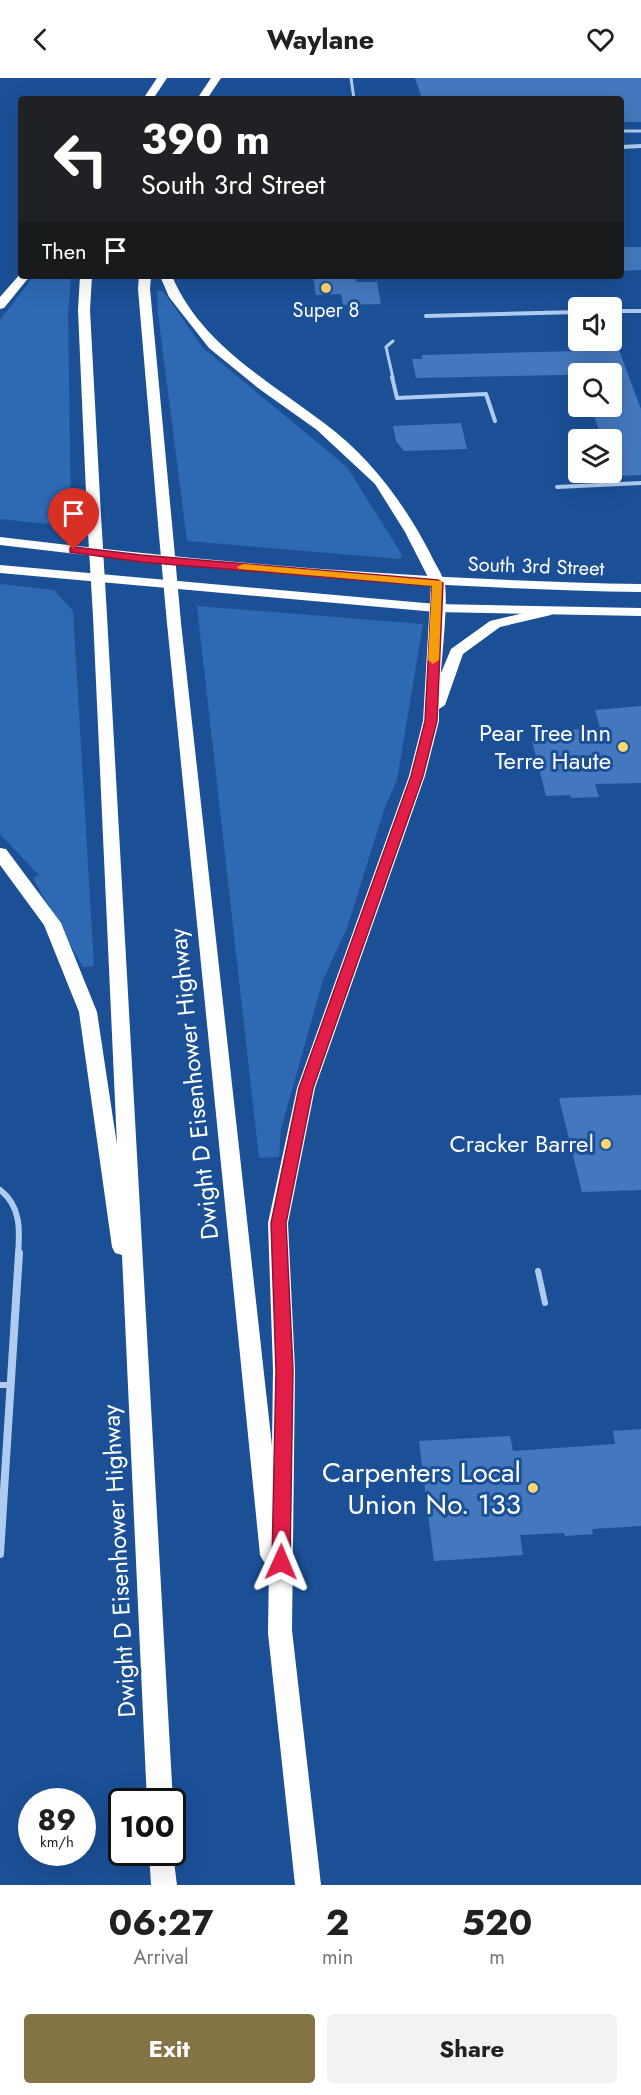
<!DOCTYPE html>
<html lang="en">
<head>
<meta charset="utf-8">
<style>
	body { margin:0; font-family:Jost,sans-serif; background:#f2f2f2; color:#202124; height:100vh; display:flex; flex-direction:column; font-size:22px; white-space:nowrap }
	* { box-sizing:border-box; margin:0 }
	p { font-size:20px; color:#757577 }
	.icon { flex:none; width:33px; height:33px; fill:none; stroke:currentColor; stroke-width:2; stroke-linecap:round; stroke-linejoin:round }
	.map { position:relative; height:1807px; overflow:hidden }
	.sheet { display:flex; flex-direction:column; background:#fff; flex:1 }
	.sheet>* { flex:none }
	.hud { position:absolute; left:18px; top:18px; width:606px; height:183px; border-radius:6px; box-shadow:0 6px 24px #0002; background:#202124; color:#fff; overflow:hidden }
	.controls { position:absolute; left:568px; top:219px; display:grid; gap:12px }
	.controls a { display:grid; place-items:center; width:54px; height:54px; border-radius:6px; background:#fff; box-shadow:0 6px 24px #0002; font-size:30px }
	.speed { position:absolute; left:18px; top:1710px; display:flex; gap:12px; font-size:30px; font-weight:700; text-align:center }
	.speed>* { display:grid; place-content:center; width:78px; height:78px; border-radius:50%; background:#fff; box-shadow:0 6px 24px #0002; line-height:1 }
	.speed small { font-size:15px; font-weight:400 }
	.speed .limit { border:3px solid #111; border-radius:9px; background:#fff; color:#111 }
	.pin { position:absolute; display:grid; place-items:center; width:51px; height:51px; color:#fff; margin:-62px -26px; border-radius:50% 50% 50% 0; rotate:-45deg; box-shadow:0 0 6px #0007 }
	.pin .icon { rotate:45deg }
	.me { position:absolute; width:66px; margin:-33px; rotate:1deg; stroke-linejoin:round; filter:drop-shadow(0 0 4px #0008) }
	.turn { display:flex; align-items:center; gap:21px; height:126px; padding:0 24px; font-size:27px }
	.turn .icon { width:78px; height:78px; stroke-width:2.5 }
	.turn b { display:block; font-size:42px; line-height:51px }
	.then { display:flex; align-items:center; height:57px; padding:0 24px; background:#0003; gap:12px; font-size:22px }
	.eta { display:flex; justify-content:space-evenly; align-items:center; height:102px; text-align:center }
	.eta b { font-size:36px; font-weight:700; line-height:42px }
	.action { display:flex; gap:12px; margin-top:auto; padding:12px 24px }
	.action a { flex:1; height:69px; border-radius:6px; background:#847345; color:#fff; font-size:24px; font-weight:700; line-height:69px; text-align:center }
	.action a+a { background:#f2f2f2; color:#202124 }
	header { display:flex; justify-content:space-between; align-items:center; height:78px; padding:0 24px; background:#fff; font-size:27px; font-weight:700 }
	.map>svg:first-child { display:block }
	.green { fill:#2f69b4 }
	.building { fill:#4478be }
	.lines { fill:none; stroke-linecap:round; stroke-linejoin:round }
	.service-far2 { stroke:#afccf0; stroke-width:3 }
	.service-far1 { stroke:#afccf0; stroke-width:4 }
	.service { stroke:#afccf0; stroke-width:6 }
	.minor-far2 { stroke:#afccf0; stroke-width:4 }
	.minor-far1 { stroke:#afccf0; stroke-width:6 }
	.minor { stroke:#afccf0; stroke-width:8 }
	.trunk { fill:#fcfdff; fill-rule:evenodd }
	.motorway { fill:#fff; fill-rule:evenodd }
	.motorway-bridge { stroke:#fff; stroke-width:14 }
	.route { fill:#e11d48; stroke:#92132f; stroke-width:1.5 }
	.slow { fill:#f59e0b }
	.poi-dot { fill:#ffd76e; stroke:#1b5097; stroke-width:2 }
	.labels { text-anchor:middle; stroke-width:6; stroke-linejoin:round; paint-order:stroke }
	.far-poi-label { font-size:20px; fill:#fff; stroke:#1b5097 }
	.far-street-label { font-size:20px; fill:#fff; stroke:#1b5097 }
	.poi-label { font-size:24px; fill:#fff; stroke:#1b5097; text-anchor:end }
	.street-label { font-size:24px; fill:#fff; stroke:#1b5097 }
	.near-poi-label { font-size:28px; fill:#fff; stroke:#1b5097; text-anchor:end }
</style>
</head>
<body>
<header><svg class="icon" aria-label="back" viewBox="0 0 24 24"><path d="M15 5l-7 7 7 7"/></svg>Waylane<svg class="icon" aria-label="heart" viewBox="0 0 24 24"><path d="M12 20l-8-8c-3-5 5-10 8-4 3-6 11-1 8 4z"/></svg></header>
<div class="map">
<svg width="641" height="1807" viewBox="0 0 641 1807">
	<rect width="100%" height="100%" fill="#1b5097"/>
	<path class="green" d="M 34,198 L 71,198 L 68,237 L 71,436 L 47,446 L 0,441 L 0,242 Z
		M 163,213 L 203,270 L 347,389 L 402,477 L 400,481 L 187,463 L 158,236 L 157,213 Z
		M 0,506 L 54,512 L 73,533 L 94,888 L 83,889 L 33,800 L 39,797 L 0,756 Z
		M 197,528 L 423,546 L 397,702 L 385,729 L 347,850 L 323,902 L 281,1051 L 279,1079 L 259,1080 Z"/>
	<path class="building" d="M 415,0 L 641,0 L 641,44 L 621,44 L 621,21 L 422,21 Z
		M 621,169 L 641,169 L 641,192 L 621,193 Z
		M 313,198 L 355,198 L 356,204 L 377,204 L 381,226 L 343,227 L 341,216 L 316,217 Z
		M 619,272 L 641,331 L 641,397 L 617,398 L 612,383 L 612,362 L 602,362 L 591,328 L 612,328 L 612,296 L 416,300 L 412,281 L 422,281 L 422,277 Z
		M 461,345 L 467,371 L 404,373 L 396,363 L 393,348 Z
		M 641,628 L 641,705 L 595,706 L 599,719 L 571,720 L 570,717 L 546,718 L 532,663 L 536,663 L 535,656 L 539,656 L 539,654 L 600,650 L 595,632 Z
		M 641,1017 L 641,1112 L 582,1114 L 559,1020 Z
		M 641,1351 L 641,1448 L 592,1451 L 593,1456 L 565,1458 L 564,1455 L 520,1457 L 523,1477 L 434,1483 L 419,1363 L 510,1358 L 513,1373 L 615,1366 L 613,1353 Z"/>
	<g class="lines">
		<path class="service-far2" d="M 351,0 L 354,21
			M 621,53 L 641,53
			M 393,300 L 386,269 L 393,263"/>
		<path class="service-far1" d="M 392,299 L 397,320 L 486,316 L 495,343
			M 557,409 L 641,405"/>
		<path class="service" d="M 538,1193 L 545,1225
			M 0,1307 L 11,1307"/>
		<path class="minor-far2" d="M 621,69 L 641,68
			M 612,233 L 641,233
			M 426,238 L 579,234"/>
		<path class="minor-far1" d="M 0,1112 C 21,1128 20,1152 18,1177"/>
		<path class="minor" d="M 0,1476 L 19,1175"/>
		<path class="trunk" d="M 0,459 C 213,485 426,502 641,506 L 641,514 C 426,510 213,493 0,467 Z
			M 0,487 L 436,526 L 641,530 L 641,538 L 436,534 L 0,495 Z"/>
		<path class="motorway" d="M 157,0 L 167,0 L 153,21 L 143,21 Z
			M 211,0 L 221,0 L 207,21 L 197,21 Z
			M 21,195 L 21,198 L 30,198 L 4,230 L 0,231 L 0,219 Z
			M 80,198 L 92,198 L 90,232 L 101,438 L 94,442 L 87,438 L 78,232 Z
			M 139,198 L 151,198 L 150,211 L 172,446 L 165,450 L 158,446 L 138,211 Z
			M 160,198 L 172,198 C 201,266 267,302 324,345 C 370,379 404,425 430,475 C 434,484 441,494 444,503 C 449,516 442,577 441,595 L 451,571 L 490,543 L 546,530 L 553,534 L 551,537 L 500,549 L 463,576 L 445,627 L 439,631 L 439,643 L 425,698 L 315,1010 L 288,1145 L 295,1292 L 292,1552 L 321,1807 L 295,1807 L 268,1555 L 269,1486 L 264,1484 L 260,1477 L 167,545 L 174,541 L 181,545 L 272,1368 L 273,1292 L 268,1145 L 297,1010 L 409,698 L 423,643 L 431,505 L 405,454 L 375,406 L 317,352 L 258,310 L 209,270 L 169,219 Z
			M 100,534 L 107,538 L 173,1724 L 172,1725 L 147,1724 L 122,1177 L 115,1175 L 112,1169 L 79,934 L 44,847 L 0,787 L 0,770 L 6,771 L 61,845 L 97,934 L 117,1067 L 93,538 Z
			M 172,1768 L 177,1807 L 151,1807 L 149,1774 L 172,1774 Z"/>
		<path class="motorway-bridge" d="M 94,438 L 100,538
			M 165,446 L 174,545"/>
	</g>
	<path class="route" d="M 74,469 L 141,477 L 438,502 L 443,505 L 437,643 L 423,698 L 313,1010 L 286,1145 L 293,1292 L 290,1484 L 287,1489 L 281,1492 L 275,1489 L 272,1484 L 276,1292 L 271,1145 L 299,1010 L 411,698 L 425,643 L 432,508 L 141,484 L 70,474 L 70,470 Z"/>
	<path class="slow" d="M 243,486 L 442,503 L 439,582 L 433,586 L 428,582 L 432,508 L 239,491 L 237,489 Z"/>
	<g class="poi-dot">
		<circle cx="326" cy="210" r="6"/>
		<circle cx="623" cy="669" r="6"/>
		<circle cx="606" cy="1066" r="6"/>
		<circle cx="533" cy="1410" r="6"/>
	</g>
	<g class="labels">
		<g class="far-poi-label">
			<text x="326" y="239">Super 8</text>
		</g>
		<g class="far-street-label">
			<text transform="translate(536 488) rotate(2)" y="7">South 3rd Street</text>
		</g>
		<g class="poi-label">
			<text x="611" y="663">Pear Tree Inn<tspan x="611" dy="28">Terre Haute</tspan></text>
			<text x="594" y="1074">Cracker Barrel</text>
		</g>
		<g class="street-label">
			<text transform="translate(194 1006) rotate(-96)" y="8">Dwight D Eisenhower Highway</text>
			<text transform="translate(119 1483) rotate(-93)" y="8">Dwight D Eisenhower Highway</text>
		</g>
		<g class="near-poi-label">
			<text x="521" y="1404">Carpenters Local<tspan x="521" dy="32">Union No. 133</tspan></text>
		</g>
	</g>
</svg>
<div class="controls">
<a><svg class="icon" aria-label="sound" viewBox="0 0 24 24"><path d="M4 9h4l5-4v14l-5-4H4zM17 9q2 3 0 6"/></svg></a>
<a><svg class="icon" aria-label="search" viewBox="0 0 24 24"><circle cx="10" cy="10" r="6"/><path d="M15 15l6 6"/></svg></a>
<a><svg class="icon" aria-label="layers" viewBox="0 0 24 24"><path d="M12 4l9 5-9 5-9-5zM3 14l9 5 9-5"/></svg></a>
</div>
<div class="speed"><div>89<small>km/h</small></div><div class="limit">100</div></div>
<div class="pin" style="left:74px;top:472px;background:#d93025"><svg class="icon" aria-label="arrive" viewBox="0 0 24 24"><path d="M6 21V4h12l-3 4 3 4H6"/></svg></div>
<svg class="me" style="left:281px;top:1484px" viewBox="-20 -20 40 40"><path d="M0-17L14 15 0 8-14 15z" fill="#e11d48" stroke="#fff" stroke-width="4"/></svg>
<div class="hud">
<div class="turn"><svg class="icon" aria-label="left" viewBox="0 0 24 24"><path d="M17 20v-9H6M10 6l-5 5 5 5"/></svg><div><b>390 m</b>South 3rd Street</div></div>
<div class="then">Then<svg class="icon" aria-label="arrive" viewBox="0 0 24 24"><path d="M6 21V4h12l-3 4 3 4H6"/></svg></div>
</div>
</div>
<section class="sheet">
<div class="eta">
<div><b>06:27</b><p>Arrival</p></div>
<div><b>2</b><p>min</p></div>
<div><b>520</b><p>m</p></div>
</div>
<div class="action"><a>Exit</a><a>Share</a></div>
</section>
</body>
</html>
